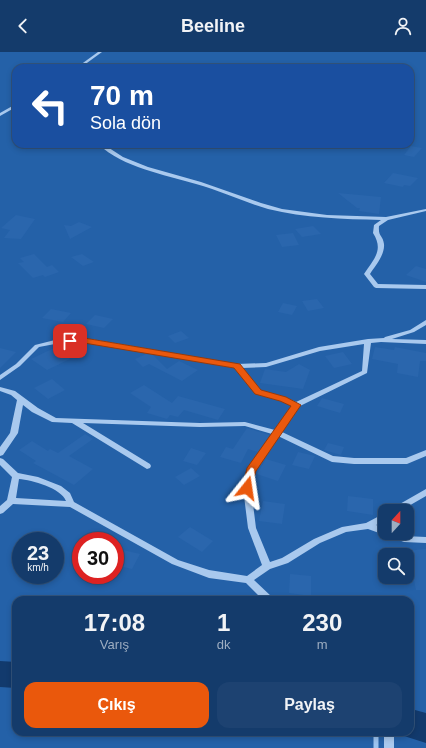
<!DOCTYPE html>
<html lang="tr">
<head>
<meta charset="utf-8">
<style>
	body { margin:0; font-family:Helvetica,sans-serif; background:#1d4271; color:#f1f3f6; height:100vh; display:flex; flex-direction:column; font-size:15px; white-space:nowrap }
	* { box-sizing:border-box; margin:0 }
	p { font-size:13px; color:#9dadc1 }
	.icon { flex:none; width:22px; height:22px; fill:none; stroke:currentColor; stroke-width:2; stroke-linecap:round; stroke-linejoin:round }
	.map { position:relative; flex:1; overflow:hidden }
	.sheet { position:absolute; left:12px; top:544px; width:402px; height:140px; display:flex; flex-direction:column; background:#143b6b; border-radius:12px; box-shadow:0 2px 6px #0003,0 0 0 1px #33557e }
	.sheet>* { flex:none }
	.top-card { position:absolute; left:12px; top:12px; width:402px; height:84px; border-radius:12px; box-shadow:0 2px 6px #0003,0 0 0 1px #33557e; background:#1a4fa0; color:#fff; overflow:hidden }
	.needle { width:26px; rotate:21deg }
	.fabs { position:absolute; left:378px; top:452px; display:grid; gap:8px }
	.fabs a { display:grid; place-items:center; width:36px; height:36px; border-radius:8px; background:#143b6b; box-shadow:0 2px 6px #0003,0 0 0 1px #33557e; font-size:20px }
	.speed { position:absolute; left:12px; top:480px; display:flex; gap:8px; font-size:20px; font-weight:700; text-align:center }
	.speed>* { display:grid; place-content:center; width:52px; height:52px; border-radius:50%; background:#143b6b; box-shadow:0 2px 6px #0003,0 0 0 1px #33557e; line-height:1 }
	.speed small { font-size:10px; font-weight:400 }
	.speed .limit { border:6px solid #d22; background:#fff; color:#111 }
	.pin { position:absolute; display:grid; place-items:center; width:34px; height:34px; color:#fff; margin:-17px; border-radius:8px; box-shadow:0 2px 6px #0006 }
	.me { position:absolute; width:44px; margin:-22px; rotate:15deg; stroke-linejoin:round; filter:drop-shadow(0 0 3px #0008) }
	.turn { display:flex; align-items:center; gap:14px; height:84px; padding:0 12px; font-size:18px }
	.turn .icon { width:52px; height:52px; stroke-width:2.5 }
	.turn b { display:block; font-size:28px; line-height:34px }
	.eta { display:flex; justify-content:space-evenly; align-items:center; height:68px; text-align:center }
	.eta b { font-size:24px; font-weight:700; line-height:28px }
	.cta { display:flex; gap:8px; margin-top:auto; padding:8px 12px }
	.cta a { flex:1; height:46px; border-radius:12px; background:#ea580c; color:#fff; font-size:16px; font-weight:700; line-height:46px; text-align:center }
	.cta a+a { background:#1d4271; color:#f1f3f6 }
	header { display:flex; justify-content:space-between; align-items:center; height:52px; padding:0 12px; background:#143b6b; font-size:18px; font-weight:700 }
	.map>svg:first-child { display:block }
	.green { fill:#2461a8; fill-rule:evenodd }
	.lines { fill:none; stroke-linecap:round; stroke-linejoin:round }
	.stream { stroke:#9cc4f0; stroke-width:5 }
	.river { fill:#123a6d; fill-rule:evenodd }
	.building { fill:#2a66ad }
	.minor { fill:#a9c9ee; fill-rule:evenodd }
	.route { fill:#ea580c; stroke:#983908 }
</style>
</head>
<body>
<header><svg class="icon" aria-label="back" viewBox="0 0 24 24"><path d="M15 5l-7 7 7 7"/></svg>Beeline<svg class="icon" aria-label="person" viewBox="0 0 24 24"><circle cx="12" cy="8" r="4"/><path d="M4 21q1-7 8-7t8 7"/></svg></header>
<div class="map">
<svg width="426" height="696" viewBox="0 0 426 696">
	<rect width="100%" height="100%" fill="#1b4f8f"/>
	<path class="green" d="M 0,0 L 426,0 L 426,696 L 0,696 ZM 16,16 L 410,16 L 410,92 L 16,92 ZM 385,459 L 407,459 L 407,481 L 385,481 ZM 21,489 L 55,489 L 55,523 L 21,523 ZM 81,489 L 115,489 L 115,523 L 81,523 ZM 385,503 L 407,503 L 407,525 L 385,525 ZM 16,548 L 410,548 L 410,680 L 16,680 Z"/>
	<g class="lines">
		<path class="stream" d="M 376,680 L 376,696"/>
		<path class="river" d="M 0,609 L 16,610 L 16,636 L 0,635 Z
			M 415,658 L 426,661 L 426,691 L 404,684 L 402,680 L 410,680 L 410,660 Z"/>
	</g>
	<path class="building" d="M 411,94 L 422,96 L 414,105 L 404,103 Z
		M 393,121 L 418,126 L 410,134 L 404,133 L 403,135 L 384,131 Z
		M 338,141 L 381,145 L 379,162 L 359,159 L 360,156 L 357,156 Z
		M 16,163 L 35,167 L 21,187 L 4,186 L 10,178 L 1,176 Z
		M 79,170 L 92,175 L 70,187 L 64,173 L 71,174 Z
		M 313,174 L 321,182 L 302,185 L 295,177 Z
		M 293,181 L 299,193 L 282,195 L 276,183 Z
		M 34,202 L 47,215 L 52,213 L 59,220 L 45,225 L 43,223 L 33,226 L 18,211 L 24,210 L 20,206 Z
		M 82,202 L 94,210 L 83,214 L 71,205 Z
		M 416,214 L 426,217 L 426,230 L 406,223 Z
		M 317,247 L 324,256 L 308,259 L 302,249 Z
		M 283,251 L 297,254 L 292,263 L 278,260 Z
		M 51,257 L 71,261 L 63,270 L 42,266 Z
		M 95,263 L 113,267 L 104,276 L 86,272 Z
		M 181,279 L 189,286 L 175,291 L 168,284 Z
		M 375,295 L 394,298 L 395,295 L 426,301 L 426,309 L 420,309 L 418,325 L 397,321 L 398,312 L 372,307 Z
		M 0,296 L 16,300 L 0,316 Z
		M 54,296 L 70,307 L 47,318 L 31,307 Z
		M 343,300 L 352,312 L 334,316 L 325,304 Z
		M 146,302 L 153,303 L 167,317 L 179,309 L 198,318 L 182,329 L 149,312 L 143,315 L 135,307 Z
		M 299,312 L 310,318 L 303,337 L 260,331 L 265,317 L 286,320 Z
		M 52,327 L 65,338 L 48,347 L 34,336 Z
		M 144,333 L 172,351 L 178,344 L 225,357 L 218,368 L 184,358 L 178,365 L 170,363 L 167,367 L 147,361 L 151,355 L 130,341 Z
		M 322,346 L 344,352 L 340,361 L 317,354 Z
		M 247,376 L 270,383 L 258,400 L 248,397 L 241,411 L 220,405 L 226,395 L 233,397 Z
		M 85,382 L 93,387 L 69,404 L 93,417 L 74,433 L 33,411 L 36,409 L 19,398 L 32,389 L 48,399 L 50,397 L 58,401 Z
		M 328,391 L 344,395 L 341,403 L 324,398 Z
		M 191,396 L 206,401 L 197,413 L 183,409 Z
		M 298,400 L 315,404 L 309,417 L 292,413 Z
		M 266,407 L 286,413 L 278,429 L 257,422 Z
		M 191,416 L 200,424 L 184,433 L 175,425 Z
		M 348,444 L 373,447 L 373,463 L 347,459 Z
		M 263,449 L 285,452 L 282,472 L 259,469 Z
		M 190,475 L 213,489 L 202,500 L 178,485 Z
		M 115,496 L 140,502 L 132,517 L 115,513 Z
		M 426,497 L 426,538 L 416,538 L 411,513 L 405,499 Z
		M 290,522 L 311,524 L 311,544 L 289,541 Z"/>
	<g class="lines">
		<path class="minor" d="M 98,0 L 102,0 L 80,16 L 76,16 Z
			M 16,52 L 16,55 L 0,64 L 0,61 Z
			M 98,92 L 103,92 L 123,105 L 148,115 L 201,130 L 261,151 L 282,157 L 327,163 L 386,165 L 426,157 L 426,159 L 388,168 L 379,174 C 378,185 383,183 384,192 C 385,203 375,214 370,222 L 378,232 L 426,233 L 426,237 L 376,236 L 374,235 L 364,222 C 374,207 384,198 373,181 L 374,173 L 381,168 C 343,167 305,166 268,157 C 244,150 221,139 196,132 C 163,122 124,116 98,92 Z
			M 426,268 L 426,273 L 414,280 L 392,287 L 426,288 L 426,292 L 381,290 L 371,291 L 367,321 L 298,355 L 282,380 L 333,404 L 354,406 L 406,406 L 426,398 L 426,404 L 407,412 L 354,412 L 332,410 L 278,384 L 255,419 L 251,436 L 256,476 L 270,510 L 282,506 L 314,487 L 342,475 L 366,471 L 385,461 L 385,468 L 376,473 L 385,477 L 385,481 L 396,481 L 404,484 L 426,485 L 426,491 L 404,490 L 368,477 L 346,480 L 320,491 L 288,511 L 270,517 L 254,528 L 272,545 L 274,548 L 263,548 L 246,531 L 209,526 L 172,512 L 70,455 L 13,452 L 3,461 L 0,462 L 0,454 L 7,448 L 12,425 L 0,413 L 0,406 L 3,407 L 18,421 L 38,425 L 61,434 L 70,441 L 74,450 L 178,508 L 209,518 L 247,524 L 262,513 L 248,476 L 243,436 L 247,419 L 272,382 L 245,374 L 200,375 L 83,371 L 150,412 L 151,414 L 150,416 L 147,417 L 72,371 L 52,370 L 32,360 L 23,353 L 18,381 L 3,403 L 0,404 L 0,395 L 10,381 L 17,348 L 11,343 L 0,339 L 0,335 L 15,339 L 38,356 L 56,366 L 200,371 L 245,370 L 275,378 L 292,354 L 281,349 L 256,342 L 235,316 L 84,290 L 55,292 L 39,295 L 20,314 L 0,328 L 0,323 L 16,312 L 35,293 L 55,288 L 84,286 L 237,312 L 266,311 L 319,295 L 368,287 L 384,286 L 385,285 L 410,278 ZM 364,292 L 362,319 L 296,350 L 285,345 L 260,338 L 242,316 L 266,315 L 320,299 ZM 19,427 C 32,428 61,436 66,449 L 16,446 Z
			M 426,437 L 426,444 L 400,459 L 390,459 L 391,457 Z
			M 384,680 L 394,680 L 394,696 L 384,696 Z"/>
	</g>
	<path class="route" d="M 84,286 L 240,312 L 261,338 L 286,345 L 301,353 L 256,419 L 250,439 L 243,439 L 242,436 L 247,416 L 291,354 L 280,349 L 255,342 L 234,316 L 84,291 L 70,291 L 65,289 L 70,287 Z"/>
</svg>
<div class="fabs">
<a><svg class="needle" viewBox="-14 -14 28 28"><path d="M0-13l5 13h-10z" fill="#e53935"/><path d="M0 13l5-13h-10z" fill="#9dadc1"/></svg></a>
<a><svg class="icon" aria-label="search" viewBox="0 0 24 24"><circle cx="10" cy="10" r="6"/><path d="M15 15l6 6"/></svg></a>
</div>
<div class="speed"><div>23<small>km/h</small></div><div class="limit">30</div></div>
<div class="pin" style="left:70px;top:289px;background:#d93025"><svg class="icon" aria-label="arrive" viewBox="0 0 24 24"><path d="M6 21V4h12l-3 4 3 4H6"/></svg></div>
<svg class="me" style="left:247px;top:436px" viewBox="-20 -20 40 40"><path d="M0-17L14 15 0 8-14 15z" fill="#ea580c" stroke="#fff" stroke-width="4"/></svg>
<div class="top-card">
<div class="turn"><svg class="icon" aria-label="left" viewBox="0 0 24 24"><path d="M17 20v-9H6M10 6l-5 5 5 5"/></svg><div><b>70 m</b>Sola dön</div></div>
</div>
<section class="sheet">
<div class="eta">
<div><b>17:08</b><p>Varış</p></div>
<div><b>1</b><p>dk</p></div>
<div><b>230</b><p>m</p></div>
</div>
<div class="cta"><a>Çıkış</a><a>Paylaş</a></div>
</section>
</div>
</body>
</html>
